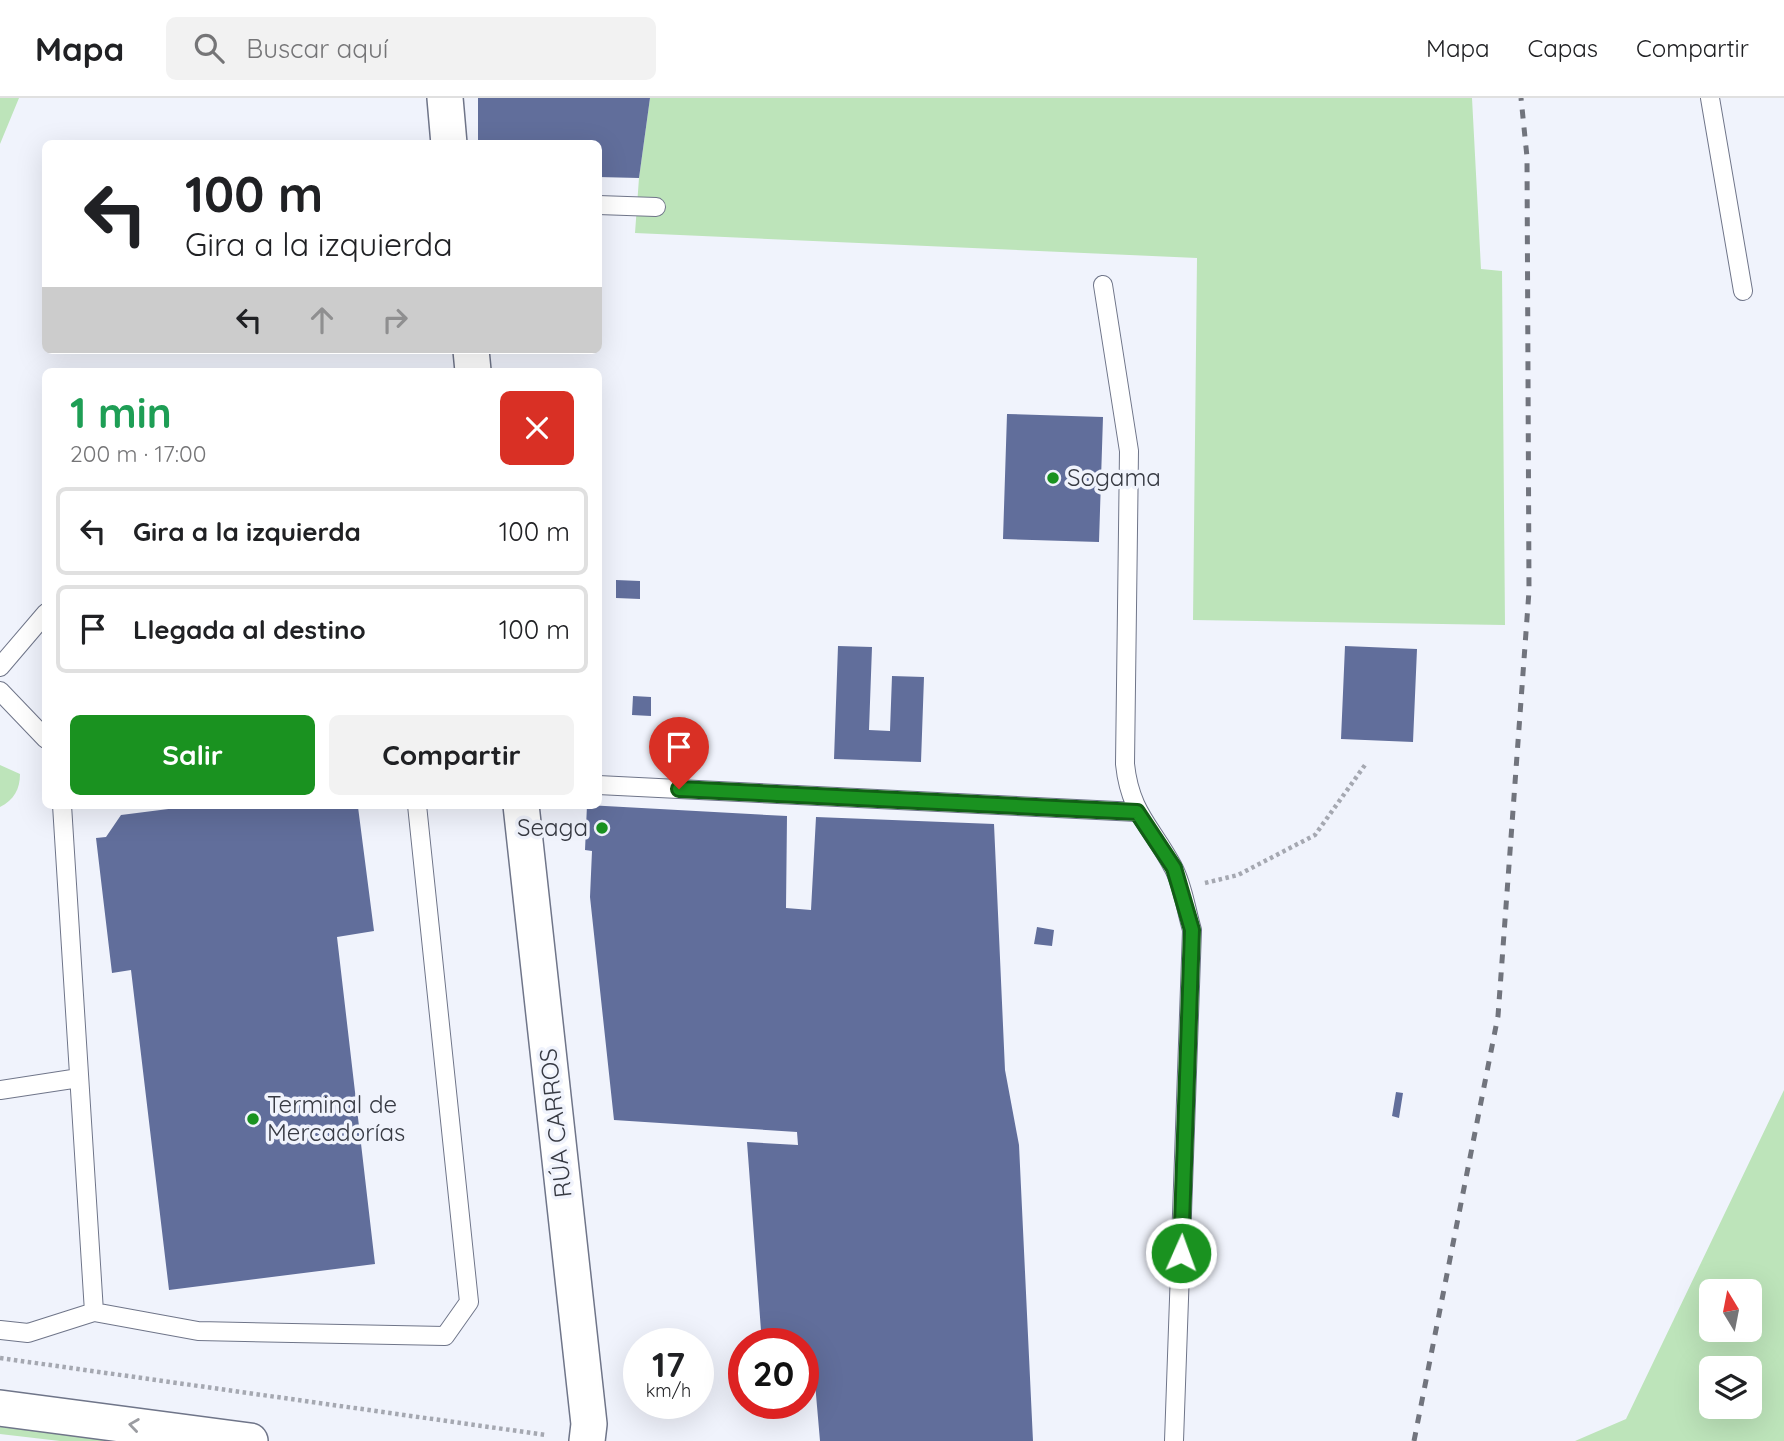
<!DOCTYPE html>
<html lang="es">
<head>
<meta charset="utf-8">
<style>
	body { margin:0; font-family:Quicksand,sans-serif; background:#f2f2f2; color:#202124; height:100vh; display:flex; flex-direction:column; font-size:26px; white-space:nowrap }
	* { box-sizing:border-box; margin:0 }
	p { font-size:23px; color:#757577 }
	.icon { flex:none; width:38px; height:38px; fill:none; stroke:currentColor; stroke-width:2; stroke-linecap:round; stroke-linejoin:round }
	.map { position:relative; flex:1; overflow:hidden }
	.details { position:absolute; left:42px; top:270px; width:560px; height:441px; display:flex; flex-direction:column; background:#fff; border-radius:10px; box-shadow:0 7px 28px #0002 }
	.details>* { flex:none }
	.top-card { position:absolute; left:42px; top:42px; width:560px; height:214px; border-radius:10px; box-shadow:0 7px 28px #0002; background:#fff; color:#202124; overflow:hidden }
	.needle { width:46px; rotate:350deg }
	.tools { position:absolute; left:1699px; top:1181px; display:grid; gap:14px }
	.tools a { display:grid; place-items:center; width:63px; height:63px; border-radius:10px; background:#fff; box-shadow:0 7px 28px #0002; font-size:35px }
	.speed { position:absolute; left:623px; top:1230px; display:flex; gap:14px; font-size:35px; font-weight:700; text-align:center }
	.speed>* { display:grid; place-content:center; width:91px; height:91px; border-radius:50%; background:#fff; box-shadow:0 7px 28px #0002; line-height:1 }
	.speed small { font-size:18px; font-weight:400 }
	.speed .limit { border:10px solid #d22; background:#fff; color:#111 }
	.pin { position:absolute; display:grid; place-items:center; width:60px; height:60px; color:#fff; margin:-72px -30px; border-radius:50% 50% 50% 0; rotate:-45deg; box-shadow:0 0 7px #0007 }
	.pin .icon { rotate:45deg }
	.me { position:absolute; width:77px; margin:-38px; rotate:2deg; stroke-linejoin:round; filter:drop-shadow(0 0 5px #0008) }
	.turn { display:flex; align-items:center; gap:24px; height:147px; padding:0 28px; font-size:32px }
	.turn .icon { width:91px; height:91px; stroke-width:2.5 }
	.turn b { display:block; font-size:49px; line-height:60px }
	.lanes { display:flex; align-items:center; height:66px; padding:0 28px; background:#0003; justify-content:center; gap:35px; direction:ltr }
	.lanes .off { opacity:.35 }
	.round { display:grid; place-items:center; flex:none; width:74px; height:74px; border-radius:10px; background:#f2f2f2 }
	.head { display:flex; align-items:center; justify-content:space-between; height:119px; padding:0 28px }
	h1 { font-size:42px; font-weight:800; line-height:52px; color:#1e9e55 }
	.primary-button { display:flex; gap:14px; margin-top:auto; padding:14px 28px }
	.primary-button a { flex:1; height:80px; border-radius:10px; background:#1a9220; color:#fff; font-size:28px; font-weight:800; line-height:80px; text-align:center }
	.primary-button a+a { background:#f2f2f2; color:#202124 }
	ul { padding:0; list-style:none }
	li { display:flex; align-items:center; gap:21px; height:88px; margin:0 14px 10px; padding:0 14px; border:4px solid #e0e0e0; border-radius:10px }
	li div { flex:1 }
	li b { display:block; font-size:26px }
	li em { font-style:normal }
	header { display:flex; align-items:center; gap:42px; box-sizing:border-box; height:98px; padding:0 35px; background:#fff; border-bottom:2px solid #e0e0e0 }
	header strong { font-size:33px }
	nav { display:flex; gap:38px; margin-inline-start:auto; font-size:24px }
	.search { width:490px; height:63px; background:#f2f2f2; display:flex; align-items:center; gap:18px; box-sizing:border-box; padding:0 24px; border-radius:10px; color:#757577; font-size:26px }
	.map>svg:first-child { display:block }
	.green { fill:#bde4ba; fill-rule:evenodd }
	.building { fill:#616e9b }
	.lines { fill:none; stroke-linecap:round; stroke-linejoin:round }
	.lane-casing { stroke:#6f7589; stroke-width:20 }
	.street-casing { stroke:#6f7589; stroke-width:38 }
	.path { stroke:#a5a8b1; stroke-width:4.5; stroke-dasharray:3.5 3.5; stroke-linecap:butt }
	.lane { stroke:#fff; stroke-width:18 }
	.street { stroke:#fff; stroke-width:35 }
	.rail { stroke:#71747d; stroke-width:5; stroke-dasharray:9 9; stroke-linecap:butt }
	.oneway { stroke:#9b9ca1 }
	.route-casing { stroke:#115f15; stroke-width:18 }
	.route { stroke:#1a9220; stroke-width:12 }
	.poi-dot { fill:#1a9220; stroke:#f0f3fc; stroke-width:2.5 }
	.labels { text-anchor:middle; stroke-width:7; stroke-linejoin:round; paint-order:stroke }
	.poi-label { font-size:24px; fill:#373a43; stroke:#f0f3fc; text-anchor:start }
	.street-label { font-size:24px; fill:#373a43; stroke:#f0f3fc }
</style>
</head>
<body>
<header>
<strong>Mapa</strong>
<div class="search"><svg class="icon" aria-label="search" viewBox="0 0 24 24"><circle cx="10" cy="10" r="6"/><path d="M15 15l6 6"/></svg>Buscar aquí</div>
<nav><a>Mapa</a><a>Capas</a><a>Compartir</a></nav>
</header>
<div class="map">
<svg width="1784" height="1343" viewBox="0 0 1784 1343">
	<rect width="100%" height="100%" fill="#f0f3fc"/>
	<path class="green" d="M 0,0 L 19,0 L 0,46 Z
		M 650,0 L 1472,0 L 1481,171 L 1502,173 L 1505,527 L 1193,522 L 1197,160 L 635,135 L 639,80 Z
		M 0,667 L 20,676 C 20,691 14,702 0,709 Z
		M 1784,992 L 1784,1343 L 1575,1343 L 1626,1321 ZM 1712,1194 L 1750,1194 L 1750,1232 L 1712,1232 ZM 1712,1270 L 1750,1270 L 1750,1309 L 1712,1309 Z
		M 0,1325 L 149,1343 L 60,1343 L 0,1336 Z"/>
	<path class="building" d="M 478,0 L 650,0 L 639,80 L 598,79 L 598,46 L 478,46 Z
		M 1007,316 L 1103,319 L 1099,444 L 1003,441 Z
		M 616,482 L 640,483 L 640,501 L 616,500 Z
		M 838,548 L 872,549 L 869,632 L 890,633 L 892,578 L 924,579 L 921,664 L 834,661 Z
		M 1345,548 L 1417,551 L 1413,644 L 1341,641 Z
		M 633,598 L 651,599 L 651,618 L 632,617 Z
		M 200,707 L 358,709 L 374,833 L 337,839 L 375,1166 L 169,1192 L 131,872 L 112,875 L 96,740 L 106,739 L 121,717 Z
		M 587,707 L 787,718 L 786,810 L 811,812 L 816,719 L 994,726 L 1005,972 L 1019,1047 L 1033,1343 L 820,1343 L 815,1285 L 803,1286 L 803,1246 L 762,1246 L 747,1044 L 798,1047 L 797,1034 L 614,1022 L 590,799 L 592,753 L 585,752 Z
		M 1037,829 L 1054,832 L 1052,848 L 1034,846 Z
		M 1396,994 L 1403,995 L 1399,1020 L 1392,1018 Z"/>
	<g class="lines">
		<g class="lane-casing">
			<path id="lane" d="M 1710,0 L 1743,193
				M 598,107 L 656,109
				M 1103,187 L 1129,353 L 1125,666 C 1130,715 1152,729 1173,769 C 1183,787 1186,812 1192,832 L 1174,1343
				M 0,569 L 46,515
				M 0,593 L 46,641
				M 598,687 L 1137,714
				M 62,707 L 94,1214 L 198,1233 L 445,1238 L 469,1204 L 417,707
				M 0,992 L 79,980
				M 0,1232 L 28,1235 L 94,1214"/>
		</g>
		<g class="street-casing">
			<path id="street" d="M 445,0 L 449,46
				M 471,252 L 473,273
				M 521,707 L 589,1326 L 587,1343
				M 0,1310 L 250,1343"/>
		</g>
		<path class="path" d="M 1205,785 L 1238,777 L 1315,737 L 1365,667
			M 0,1260 L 546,1337"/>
		<use href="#lane" class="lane"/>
		<use href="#street" class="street"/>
		<path class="rail" d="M 1414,1343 L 1498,918 L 1529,493 L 1527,59 L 1521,0"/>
	</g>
	<defs><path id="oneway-chevron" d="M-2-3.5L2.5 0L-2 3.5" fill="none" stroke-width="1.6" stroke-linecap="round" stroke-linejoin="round" transform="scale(1.75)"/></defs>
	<use class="oneway" href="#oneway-chevron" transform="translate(134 1327) rotate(-172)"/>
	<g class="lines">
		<g class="route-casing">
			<path id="route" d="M 679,691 L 1137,714 L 1174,770 L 1192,832 L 1181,1155"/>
		</g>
		<use href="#route" class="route"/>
	</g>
	<g class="poi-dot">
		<circle cx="1053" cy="380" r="7"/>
		<circle cx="602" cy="730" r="7"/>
		<circle cx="253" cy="1021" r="7"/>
	</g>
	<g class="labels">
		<g class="poi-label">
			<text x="1067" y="388">Sogama</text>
			<text x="588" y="738" text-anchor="end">Seaga</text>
			<text x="267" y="1015">Terminal de<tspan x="267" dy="28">Mercadorías</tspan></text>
		</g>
		<g class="street-label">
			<text transform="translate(556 1025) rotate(-96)" y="8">RÚA CARROS</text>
		</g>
	</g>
</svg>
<div class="tools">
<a><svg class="needle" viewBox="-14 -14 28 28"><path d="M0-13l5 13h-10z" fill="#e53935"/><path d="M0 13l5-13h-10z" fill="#757577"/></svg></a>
<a><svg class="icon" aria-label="layers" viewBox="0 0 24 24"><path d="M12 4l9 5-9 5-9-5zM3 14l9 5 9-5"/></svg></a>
</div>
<div class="speed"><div>17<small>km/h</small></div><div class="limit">20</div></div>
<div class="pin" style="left:679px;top:691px;background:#d93025"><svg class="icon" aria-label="arrive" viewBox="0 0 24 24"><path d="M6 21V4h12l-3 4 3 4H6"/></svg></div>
<svg class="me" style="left:1181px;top:1155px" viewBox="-20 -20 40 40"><circle r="17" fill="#1a9220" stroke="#fff" stroke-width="3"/><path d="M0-11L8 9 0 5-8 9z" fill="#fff"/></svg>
<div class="top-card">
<div class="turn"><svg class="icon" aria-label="left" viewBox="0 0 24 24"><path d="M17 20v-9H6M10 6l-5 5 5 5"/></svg><div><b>100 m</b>Gira a la izquierda</div></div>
<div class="lanes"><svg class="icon" aria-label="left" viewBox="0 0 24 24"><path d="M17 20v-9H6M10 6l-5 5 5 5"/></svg><svg class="icon off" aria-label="ahead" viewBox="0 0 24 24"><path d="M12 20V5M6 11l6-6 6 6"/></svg><svg class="icon off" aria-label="right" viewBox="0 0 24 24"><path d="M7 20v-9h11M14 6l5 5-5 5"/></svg></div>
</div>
<section class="details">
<div class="head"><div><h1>1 min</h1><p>200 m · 17:00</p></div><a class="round" style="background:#d93025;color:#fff"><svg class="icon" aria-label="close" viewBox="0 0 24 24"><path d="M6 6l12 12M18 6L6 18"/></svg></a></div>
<ul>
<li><svg class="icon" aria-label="left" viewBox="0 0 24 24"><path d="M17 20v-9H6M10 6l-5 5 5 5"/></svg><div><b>Gira a la izquierda</b></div><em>100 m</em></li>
<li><svg class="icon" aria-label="arrive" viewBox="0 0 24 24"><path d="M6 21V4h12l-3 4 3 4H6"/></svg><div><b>Llegada al destino</b></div><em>100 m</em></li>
</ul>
<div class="primary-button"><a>Salir</a><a>Compartir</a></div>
</section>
</div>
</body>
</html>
